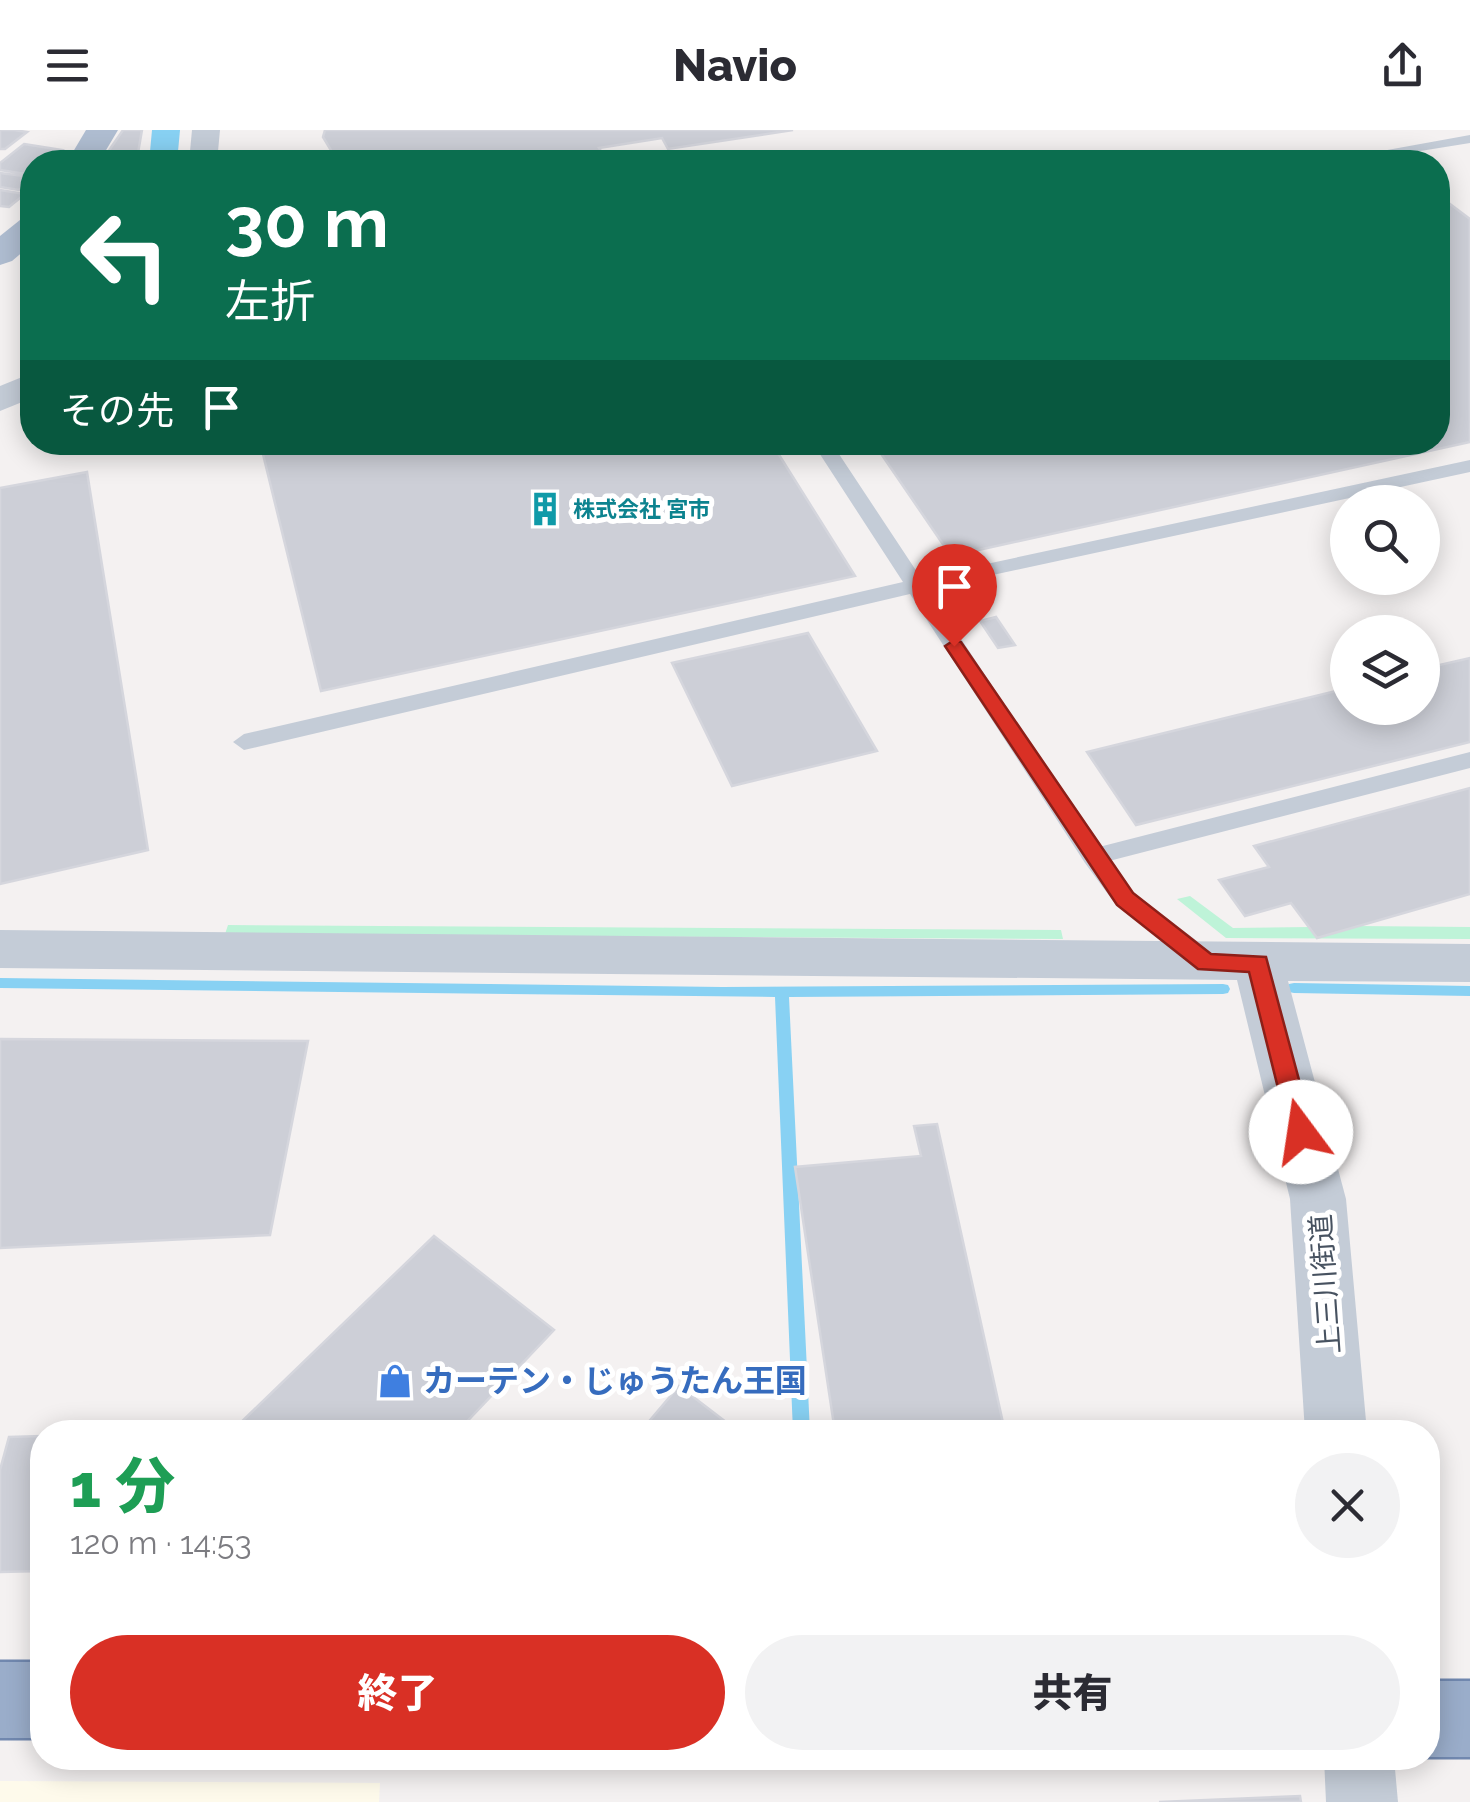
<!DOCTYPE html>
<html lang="ja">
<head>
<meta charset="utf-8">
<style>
	body { margin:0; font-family:Raleway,"Noto Sans JP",sans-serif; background:#f2f2f3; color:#2b2b33; height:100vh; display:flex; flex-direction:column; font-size:38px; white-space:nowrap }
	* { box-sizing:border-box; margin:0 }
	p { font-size:32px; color:#7c7c81 }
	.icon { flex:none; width:55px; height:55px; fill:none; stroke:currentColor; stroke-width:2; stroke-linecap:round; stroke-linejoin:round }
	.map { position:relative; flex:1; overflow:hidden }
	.details { position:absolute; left:30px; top:1290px; width:1410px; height:350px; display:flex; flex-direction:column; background:#fff; border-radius:40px; box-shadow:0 5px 25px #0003 }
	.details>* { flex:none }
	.top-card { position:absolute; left:20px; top:20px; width:1430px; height:305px; border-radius:40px; box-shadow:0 5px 25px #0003; background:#0b6e4f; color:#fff; overflow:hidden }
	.tools { position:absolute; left:1330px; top:355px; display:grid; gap:20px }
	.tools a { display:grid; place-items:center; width:110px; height:110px; border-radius:50%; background:#fff; box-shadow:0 5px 25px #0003; font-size:50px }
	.pin { position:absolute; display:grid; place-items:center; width:85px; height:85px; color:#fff; margin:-102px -42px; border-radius:50% 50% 50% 0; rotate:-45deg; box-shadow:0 0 10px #0007 }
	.pin .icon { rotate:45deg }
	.me { position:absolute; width:110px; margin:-55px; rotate:346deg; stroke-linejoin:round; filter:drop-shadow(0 0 8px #0008) }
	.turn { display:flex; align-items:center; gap:35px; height:210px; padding:0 40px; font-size:45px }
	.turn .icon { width:130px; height:130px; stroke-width:2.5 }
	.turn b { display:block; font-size:70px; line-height:85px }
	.then { display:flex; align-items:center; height:95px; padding:0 40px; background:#0003; gap:20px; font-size:38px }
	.round { display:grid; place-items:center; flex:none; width:105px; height:105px; border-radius:52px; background:#f2f2f3 }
	.headline { display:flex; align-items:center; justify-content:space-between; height:170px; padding:0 40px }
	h1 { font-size:60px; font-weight:800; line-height:75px; color:#1e9e55 }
	.primary-button { display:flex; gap:20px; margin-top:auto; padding:20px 40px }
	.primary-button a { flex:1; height:115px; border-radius:60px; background:#d93025; color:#fff; font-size:40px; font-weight:800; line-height:115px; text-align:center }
	.primary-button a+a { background:#f2f2f3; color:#2b2b33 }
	header { display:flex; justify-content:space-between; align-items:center; height:130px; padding:0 40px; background:#fff; font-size:45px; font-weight:800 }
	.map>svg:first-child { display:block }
	.commercial { fill:#fefaeb }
	.green { fill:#bef3d8 }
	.water { fill:#88d1f3 }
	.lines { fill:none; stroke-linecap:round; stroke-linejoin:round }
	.stream { fill:#88d1f3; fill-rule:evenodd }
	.building { fill:#cdcfd7; stroke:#d5d6dd; stroke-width:2.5 }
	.trunk-casing { stroke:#7188af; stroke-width:5 }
	.service { fill:#c4ccd7; fill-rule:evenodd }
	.minor { fill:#c4ccd7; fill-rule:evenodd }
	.primary { fill:#afbdd1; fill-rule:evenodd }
	.trunk { fill:#9aadca; fill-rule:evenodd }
	.route { fill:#d93025; stroke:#8d1f18; stroke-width:2.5 }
	.labels { text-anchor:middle; stroke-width:10; stroke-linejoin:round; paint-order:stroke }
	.far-culture-label { font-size:22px; font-weight:bold; fill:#0d838f; stroke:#fff; text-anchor:start }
	.street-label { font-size:28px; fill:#475260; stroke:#fff }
	.near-shop-label { font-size:32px; font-weight:bold; fill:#366cbe; stroke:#fff; text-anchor:start }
</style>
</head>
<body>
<header><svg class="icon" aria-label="menu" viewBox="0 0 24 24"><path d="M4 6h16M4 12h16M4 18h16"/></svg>Navio<svg class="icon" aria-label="share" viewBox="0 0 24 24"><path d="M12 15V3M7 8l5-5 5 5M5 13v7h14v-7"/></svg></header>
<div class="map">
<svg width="1470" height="1672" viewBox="0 0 1470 1672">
	<rect width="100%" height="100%" fill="#f4f1f1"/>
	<path class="commercial" d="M 0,1651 L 380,1653 L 379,1672 L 0,1672 Z"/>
	<path class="green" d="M 1190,766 L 1233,798 L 1309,797 L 1317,808 L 1358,796 L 1470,797 L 1470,809 L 1226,808 L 1177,769 Z
		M 228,795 L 1061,800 L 1063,809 L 225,804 Z"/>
	<path class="water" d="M 152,0 L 180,0 L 177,32 L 149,32 Z"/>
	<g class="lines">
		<path class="stream" d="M 0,848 L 722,857 L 1223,854 L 1228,855 L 1230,859 L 1228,863 L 1223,864 L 789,867 L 810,1302 L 793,1302 L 775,867 L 0,858 Z
			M 1294,853 L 1470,856 L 1470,866 L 1294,863 L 1289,862 L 1287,858 L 1289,854 Z"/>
	</g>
	<path class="building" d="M 0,0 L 14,0 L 27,2 L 5,19 L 0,19 Z
		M 123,0 L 142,0 L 138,23 L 131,32 L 101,32 Z
		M 325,0 L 793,0 L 668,19 L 662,8 L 599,18 L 605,28 L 578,32 L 338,32 L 323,7 Z
		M 24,14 L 62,20 L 48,31 L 54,32 L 32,32 L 32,45 L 0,40 L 0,33 Z
		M 0,43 L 32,47 L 32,49 L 19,60 L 0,57 Z
		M 0,60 L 25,64 L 9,77 L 0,76 Z
		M 1438,65 L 1470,89 L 1470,312 L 951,426 L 873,312 L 1438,312 Z
		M 260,312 L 771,312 L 855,446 L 321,561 Z
		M 87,342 L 148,720 L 0,754 L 0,358 Z
		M 996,487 L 1015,515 L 998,518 L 980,491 Z
		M 808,503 L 877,621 L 732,656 L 672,533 Z
		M 1470,528 L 1470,612 L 1136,695 L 1087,622 L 1348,558 L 1348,578 L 1422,578 L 1422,539 Z
		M 1470,658 L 1470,764 L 1317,808 L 1291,773 L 1245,786 L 1219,750 L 1269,737 L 1254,716 Z
		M 0,909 L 308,911 L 270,1105 L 0,1118 Z
		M 937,994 L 1005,1302 L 835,1302 L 795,1037 L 921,1026 L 914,996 Z
		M 434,1106 L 554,1200 L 457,1302 L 231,1302 Z
		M 679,1256 L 739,1302 L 640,1302 Z
		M 42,1306 L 42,1441 L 0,1442 L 0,1340 L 9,1307 Z
		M 1300,1666 L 1301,1672 L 1159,1672 Z"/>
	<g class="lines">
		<g class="trunk-casing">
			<path id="trunk" d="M 0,1532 L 42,1532 L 42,1608 L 0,1608 Z
				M 1428,1551 L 1470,1551 L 1470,1627 L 1428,1627 Z"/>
		</g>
		<path class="service" d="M 1470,5 L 1470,13 L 1352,32 L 1321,32 Z
			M 645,26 L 650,27 L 653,32 L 639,32 Z
			M 812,312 L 831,312 L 921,448 L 1470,330 L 1470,342 L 928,459 L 1099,717 L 1470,622 L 1470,638 L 1109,731 L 1134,763 L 1214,824 L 1217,831 L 1214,838 L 1205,841 L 1116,775 L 1085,733 L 910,464 L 244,620 L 233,612 L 244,604 L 903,452 Z"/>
		<path class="minor" d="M 192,0 L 220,0 L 217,32 L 189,32 Z
			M 32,243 L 32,268 L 0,281 L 0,256 Z
			M 0,800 L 1470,814 L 1470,852 L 1288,851 L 1346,1069 L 1367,1302 L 1305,1302 L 1290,1069 L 1237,850 L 0,838 Z
			M 1324,1628 L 1394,1628 L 1398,1672 L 1326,1672 Z"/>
		<path class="primary" d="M 86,0 L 118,0 L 99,32 L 67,32 Z
			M 32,87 L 32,114 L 12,131 L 0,135 L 0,106 L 20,90 Z"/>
		<use href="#trunk" class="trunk"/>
	</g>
	<path class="route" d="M 954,510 L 961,512 L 1133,763 L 1211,824 L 1266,827 L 1313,1002 L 1310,1009 L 1292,1009 L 1289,1002 L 1249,842 L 1198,839 L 1117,775 L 945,516 Z"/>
	<defs>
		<g id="building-bare" transform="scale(2.7)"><path d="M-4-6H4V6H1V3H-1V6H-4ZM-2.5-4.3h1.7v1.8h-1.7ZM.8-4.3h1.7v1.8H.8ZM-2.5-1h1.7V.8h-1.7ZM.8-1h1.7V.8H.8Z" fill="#0f9aa8" stroke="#fff" stroke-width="2.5" paint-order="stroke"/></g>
		<g id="shop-bare" transform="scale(2.7)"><path d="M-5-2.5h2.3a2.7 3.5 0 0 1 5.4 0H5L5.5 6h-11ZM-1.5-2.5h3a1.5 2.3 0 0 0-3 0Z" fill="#3f7fe0" stroke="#fff" stroke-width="2.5" paint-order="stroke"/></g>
	</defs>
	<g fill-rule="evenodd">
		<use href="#building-bare" x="545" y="379"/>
		<use href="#shop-bare" x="395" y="1251"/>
	</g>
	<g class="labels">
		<g class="far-culture-label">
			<text x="573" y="387">株式会社 宮市</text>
		</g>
		<g class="street-label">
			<text transform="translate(1325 1154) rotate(-94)" y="10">上三川街道</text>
		</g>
		<g class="near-shop-label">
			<text x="423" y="1262">カーテン・じゅうたん王国</text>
		</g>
	</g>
</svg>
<div class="tools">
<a><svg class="icon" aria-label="search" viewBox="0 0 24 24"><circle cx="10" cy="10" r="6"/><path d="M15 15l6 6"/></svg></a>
<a><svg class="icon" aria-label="layers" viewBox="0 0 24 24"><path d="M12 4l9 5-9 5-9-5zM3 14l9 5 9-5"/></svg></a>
</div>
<div class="pin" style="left:954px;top:516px;background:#d93025"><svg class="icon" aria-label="arrive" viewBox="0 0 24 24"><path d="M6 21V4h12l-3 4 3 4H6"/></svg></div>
<svg class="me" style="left:1301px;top:1002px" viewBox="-20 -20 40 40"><circle r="19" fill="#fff"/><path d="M0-13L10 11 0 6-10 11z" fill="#d93025"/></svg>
<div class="top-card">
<div class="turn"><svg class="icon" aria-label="left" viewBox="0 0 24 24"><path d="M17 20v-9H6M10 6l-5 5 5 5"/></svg><div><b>30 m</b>左折</div></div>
<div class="then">その先<svg class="icon" aria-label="arrive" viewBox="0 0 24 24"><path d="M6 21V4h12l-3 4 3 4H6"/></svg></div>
</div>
<section class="details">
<div class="headline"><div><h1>1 分</h1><p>120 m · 14:53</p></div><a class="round"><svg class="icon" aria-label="close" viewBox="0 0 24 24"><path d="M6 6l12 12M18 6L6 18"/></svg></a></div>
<div class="primary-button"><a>終了</a><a>共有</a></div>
</section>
</div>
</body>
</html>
